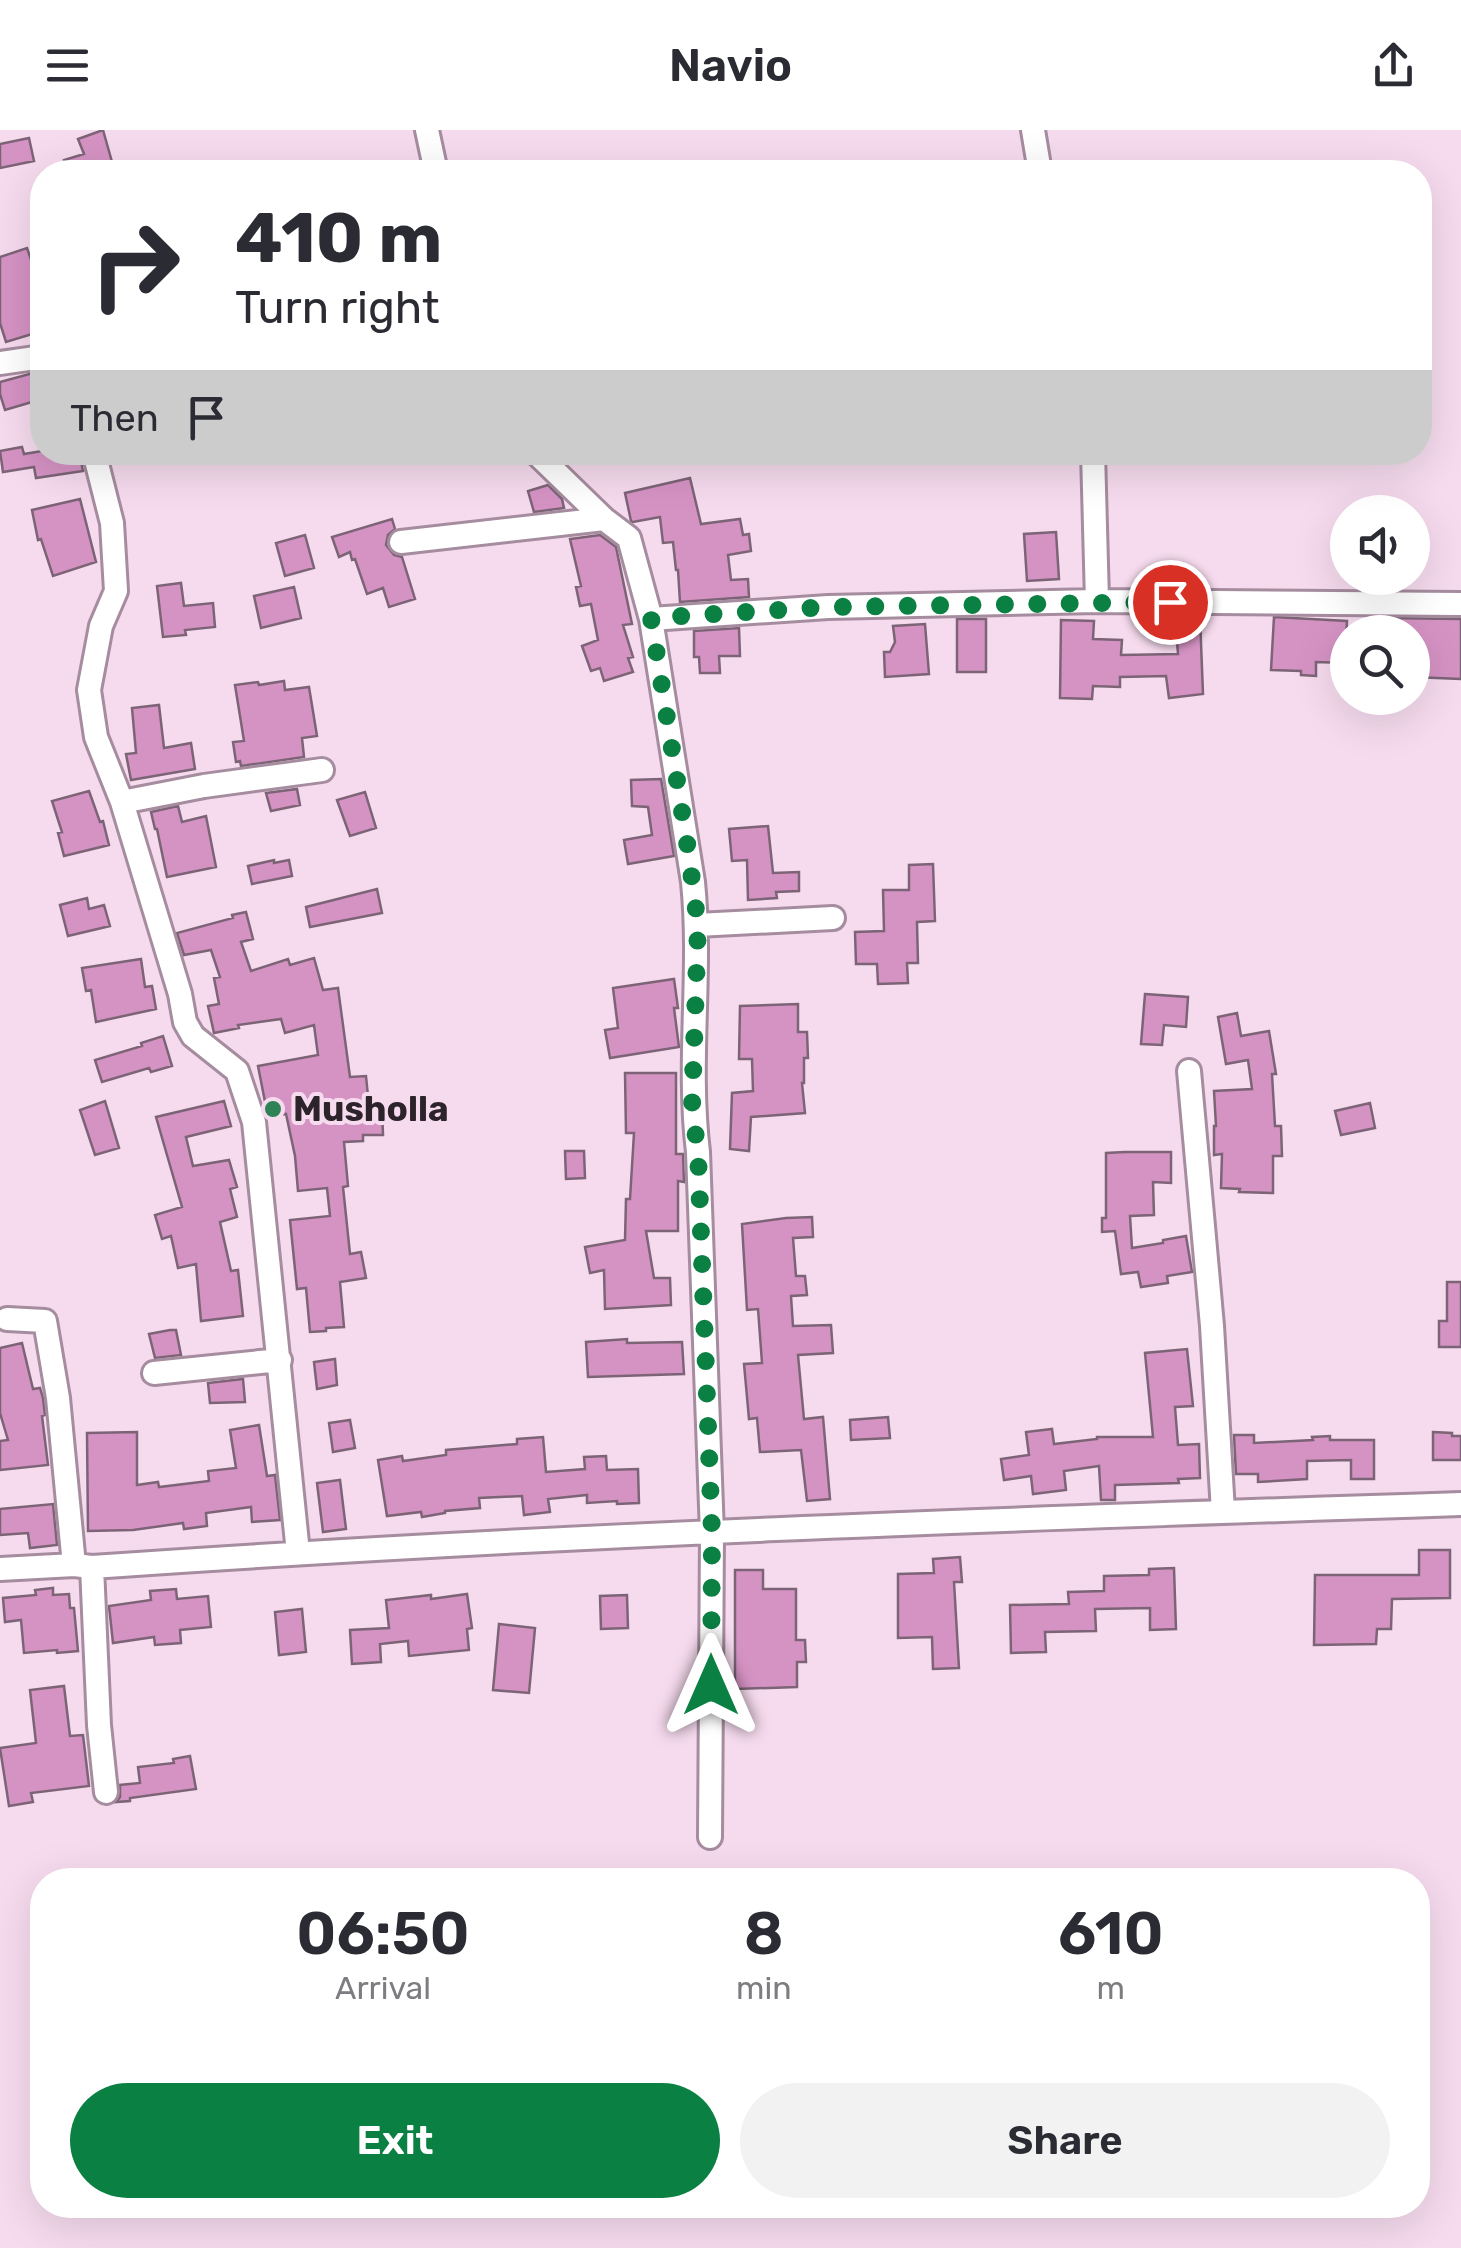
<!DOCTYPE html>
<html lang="en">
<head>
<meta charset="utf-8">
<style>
	body { margin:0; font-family:Rubik,sans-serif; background:#f2f2f3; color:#2b2b33; height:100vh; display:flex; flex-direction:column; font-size:38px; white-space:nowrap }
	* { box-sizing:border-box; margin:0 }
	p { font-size:32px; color:#7c7c81 }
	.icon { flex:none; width:55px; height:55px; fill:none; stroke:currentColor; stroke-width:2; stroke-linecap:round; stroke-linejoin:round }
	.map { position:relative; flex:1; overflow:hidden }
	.details { position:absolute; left:30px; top:1738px; width:1400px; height:350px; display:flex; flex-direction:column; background:#fff; border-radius:40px; box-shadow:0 10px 40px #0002 }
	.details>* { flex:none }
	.hud { position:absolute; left:30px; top:30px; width:1402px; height:305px; border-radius:40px; box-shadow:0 10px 40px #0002; background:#fff; color:#2b2b33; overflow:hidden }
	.buttons { position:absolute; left:1330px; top:365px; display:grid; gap:20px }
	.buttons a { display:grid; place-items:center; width:100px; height:100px; border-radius:50%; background:#fff; box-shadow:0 10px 40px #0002; font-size:50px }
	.pin { position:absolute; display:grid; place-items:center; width:85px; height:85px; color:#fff; margin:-42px; border:5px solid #fff; border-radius:50%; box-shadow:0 2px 10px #0007 }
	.me { position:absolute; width:110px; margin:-55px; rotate:0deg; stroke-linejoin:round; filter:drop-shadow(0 0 8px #0008) }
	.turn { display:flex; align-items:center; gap:35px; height:210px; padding:0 40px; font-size:45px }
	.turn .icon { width:130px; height:130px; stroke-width:2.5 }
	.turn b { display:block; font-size:70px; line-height:85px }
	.then { display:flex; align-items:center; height:95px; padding:0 40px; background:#0003; gap:20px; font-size:38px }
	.eta { display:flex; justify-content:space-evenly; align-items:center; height:170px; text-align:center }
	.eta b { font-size:60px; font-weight:600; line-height:70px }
	.action { display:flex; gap:20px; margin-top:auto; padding:20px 40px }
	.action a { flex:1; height:115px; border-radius:60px; background:#0b8043; color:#fff; font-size:40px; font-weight:600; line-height:115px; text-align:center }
	.action a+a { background:#f2f2f3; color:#2b2b33 }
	header { display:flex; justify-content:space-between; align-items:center; height:130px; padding:0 40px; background:#fff; font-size:45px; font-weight:600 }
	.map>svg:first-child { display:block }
	.building { fill:#d593c4; stroke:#7c6476; stroke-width:2.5 }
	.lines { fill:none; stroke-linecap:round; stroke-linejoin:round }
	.minor-casing { stroke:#a68c9f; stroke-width:28 }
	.minor { stroke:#fff; stroke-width:22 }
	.route { stroke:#0b8043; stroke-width:18; stroke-dasharray:0 32.4 }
	.poi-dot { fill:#2e8255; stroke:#f6dbee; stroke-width:4 }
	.labels { text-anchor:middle; stroke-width:8; stroke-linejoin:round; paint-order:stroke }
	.poi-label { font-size:35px; font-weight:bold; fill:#2d232a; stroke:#f6dbee; text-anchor:start }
</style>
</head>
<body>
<header><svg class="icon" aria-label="menu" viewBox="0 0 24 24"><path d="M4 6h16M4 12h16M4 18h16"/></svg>Navio<svg class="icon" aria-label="share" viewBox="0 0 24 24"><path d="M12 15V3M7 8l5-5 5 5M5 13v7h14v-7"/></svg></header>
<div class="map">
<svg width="1461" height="2118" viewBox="0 0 1461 2118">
	<rect width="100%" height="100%" fill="#f6dbee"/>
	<path class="building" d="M 103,0 L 114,39 L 102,42 L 67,42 L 64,30 L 84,24 L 78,9 Z
		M 29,8 L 34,31 L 0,38 L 0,14 Z
		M 27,118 L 42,162 L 42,201 L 6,212 L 0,193 L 0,127 Z
		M 33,243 L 34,248 L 42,246 L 42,269 L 5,280 L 0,264 L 0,252 Z
		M 22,317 L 24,324 L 42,321 L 79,322 L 83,341 L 36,348 L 34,337 L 3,342 L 0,321 Z
		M 690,348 L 701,394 L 740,389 L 743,405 L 749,404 L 751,421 L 728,425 L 731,450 L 748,449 L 749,467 L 680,472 L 678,440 L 676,440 L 673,412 L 663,413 L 660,387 L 633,392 L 631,391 L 625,363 Z
		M 548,355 L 562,369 L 564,378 L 534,382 L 528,361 Z
		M 80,369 L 96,432 L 53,446 L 41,409 L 38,410 L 32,380 Z
		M 392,389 L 395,399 L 388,405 L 386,415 L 394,425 L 402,427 L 415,469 L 389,477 L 383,458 L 367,464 L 355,429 L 352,430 L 350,422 L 339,427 L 332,407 Z
		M 1056,402 L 1059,449 L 1027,451 L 1024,404 Z
		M 305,405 L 314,438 L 285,446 L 276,413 Z
		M 600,405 L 616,417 L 632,494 L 623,495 L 633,527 L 628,528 L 633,542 L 604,551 L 600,538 L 591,541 L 582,516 L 598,510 L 591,474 L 580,476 L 576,457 L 581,456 L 570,409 Z
		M 181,453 L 184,476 L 213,473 L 215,497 L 185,500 L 186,505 L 163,507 L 157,456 Z
		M 294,457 L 301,488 L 261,498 L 254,466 Z
		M 1175,487 L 1200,487 L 1203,564 L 1169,568 L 1166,546 L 1120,547 L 1120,557 L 1093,556 L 1092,569 L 1060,568 L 1061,490 L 1094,491 L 1093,509 L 1122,510 L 1121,525 L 1178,524 Z
		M 1274,487 L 1347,491 L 1345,533 L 1316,532 L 1316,546 L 1301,545 L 1301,541 L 1271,540 Z
		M 1386,488 L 1461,489 L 1461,549 L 1413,547 L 1415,502 L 1385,502 Z
		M 957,489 L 986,489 L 986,542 L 957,542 Z
		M 925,494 L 929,544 L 885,547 L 884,522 L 890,522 L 895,512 L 893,496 Z
		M 739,498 L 740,526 L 719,526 L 720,543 L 700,543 L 699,527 L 694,527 L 694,501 Z
		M 284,551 L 285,560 L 309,557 L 317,606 L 302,608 L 304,627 L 241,636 L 240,631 L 236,632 L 233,612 L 244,611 L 235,555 L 258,552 L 259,555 Z
		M 159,575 L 164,618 L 191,613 L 195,639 L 131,650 L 126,624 L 136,623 L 132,578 Z
		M 661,649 L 674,726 L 628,734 L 624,710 L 652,705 L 648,677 L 632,676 L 631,650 Z
		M 297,659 L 300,675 L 271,681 L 266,663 Z
		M 89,661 L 100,692 L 103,691 L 109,715 L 64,726 L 58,703 L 62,702 L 52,671 Z
		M 365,662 L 376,698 L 350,706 L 337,670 Z
		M 178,676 L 182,692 L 206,686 L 216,737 L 167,747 L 157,699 L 155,699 L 151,682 Z
		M 768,696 L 773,743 L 799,742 L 799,761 L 776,762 L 777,768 L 748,770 L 747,730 L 732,731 L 729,699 Z
		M 274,730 L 274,733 L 289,730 L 292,746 L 252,754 L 248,736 Z
		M 933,734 L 935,791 L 917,792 L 918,833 L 907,833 L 908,853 L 878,854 L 877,834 L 856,834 L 855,802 L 884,801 L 883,760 L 909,760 L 909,735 Z
		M 377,759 L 382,783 L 310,797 L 306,777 Z
		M 87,768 L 89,779 L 104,775 L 110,796 L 68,806 L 60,775 Z
		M 246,782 L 253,809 L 241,812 L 251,841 L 288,829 L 290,835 L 314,828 L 323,860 L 338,858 L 350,947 L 366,946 L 369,976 L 382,975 L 383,1005 L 363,1005 L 363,1011 L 344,1012 L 348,1056 L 343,1057 L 350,1124 L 361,1122 L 366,1148 L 340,1152 L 344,1197 L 326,1198 L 326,1201 L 310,1202 L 306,1158 L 297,1159 L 290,1090 L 330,1086 L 327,1058 L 298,1061 L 295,1026 L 286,984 L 268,987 L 258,936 L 318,925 L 314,895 L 285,903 L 281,889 L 238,895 L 239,898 L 214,903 L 208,876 L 219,874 L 214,848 L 220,847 L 211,820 L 184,825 L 177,803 L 233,788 L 232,785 Z
		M 141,829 L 145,857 L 152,856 L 156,879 L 96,892 L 91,860 L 86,861 L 82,838 Z
		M 674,849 L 678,878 L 674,878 L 679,917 L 610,928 L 605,900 L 618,898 L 613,858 Z
		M 1145,864 L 1188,867 L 1186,897 L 1164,895 L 1162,915 L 1141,914 Z
		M 798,874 L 798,902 L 807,902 L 808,928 L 804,928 L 804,953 L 802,953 L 805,983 L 751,987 L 749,1021 L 730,1019 L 732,963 L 753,961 L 752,929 L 739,929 L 740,876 Z
		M 1237,883 L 1241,906 L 1269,901 L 1276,944 L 1272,944 L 1275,996 L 1281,996 L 1282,1026 L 1273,1026 L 1273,1063 L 1239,1062 L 1240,1059 L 1221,1058 L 1222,1024 L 1214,1025 L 1214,996 L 1216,996 L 1214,961 L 1252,959 L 1248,930 L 1226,934 L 1218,887 Z
		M 163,906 L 172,936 L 151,942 L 149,938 L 102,952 L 95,930 L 142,916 L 141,913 Z
		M 625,943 L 676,943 L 676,1024 L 683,1024 L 684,1052 L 678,1051 L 678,1101 L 646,1101 L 654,1148 L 670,1148 L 671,1175 L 605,1179 L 604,1140 L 590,1143 L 585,1117 L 625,1110 L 626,1069 L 630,1069 L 634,1003 L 626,1003 Z
		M 105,971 L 119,1018 L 95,1025 L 80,980 Z
		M 224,971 L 231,996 L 186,1007 L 193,1036 L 229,1030 L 237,1057 L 230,1059 L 237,1087 L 220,1092 L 231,1141 L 238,1140 L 243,1186 L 201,1191 L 196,1134 L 178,1138 L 171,1106 L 162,1109 L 155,1085 L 182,1077 L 156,987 Z
		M 1370,973 L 1375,998 L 1341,1005 L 1335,981 Z
		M 565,1021 L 584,1021 L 585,1048 L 566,1049 Z
		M 1125,1022 L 1171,1022 L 1171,1053 L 1153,1052 L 1154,1085 L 1130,1086 L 1132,1118 L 1163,1113 L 1163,1110 L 1186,1106 L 1192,1142 L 1167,1146 L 1168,1153 L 1141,1157 L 1138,1142 L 1121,1144 L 1115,1101 L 1102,1102 L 1102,1088 L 1106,1088 L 1106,1023 Z
		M 812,1087 L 813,1107 L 793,1108 L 796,1146 L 805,1146 L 807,1165 L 791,1166 L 793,1196 L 831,1195 L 833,1223 L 798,1225 L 804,1289 L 823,1287 L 830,1369 L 807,1371 L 801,1320 L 760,1322 L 757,1288 L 749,1289 L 744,1234 L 762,1233 L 758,1179 L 747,1180 L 742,1094 L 786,1088 Z
		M 1447,1152 L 1461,1152 L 1461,1217 L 1439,1217 L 1439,1191 L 1447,1191 Z
		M 170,1200 L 176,1200 L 181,1225 L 155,1228 L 149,1204 Z
		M 627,1209 L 627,1213 L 682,1212 L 684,1244 L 588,1247 L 586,1212 Z
		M 22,1213 L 33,1259 L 40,1258 L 43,1268 L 45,1285 L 42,1286 L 48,1335 L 0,1340 L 0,1311 L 8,1310 L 0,1283 L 0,1218 Z
		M 1187,1219 L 1193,1276 L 1175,1277 L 1178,1315 L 1199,1314 L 1200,1348 L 1178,1349 L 1179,1353 L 1115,1355 L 1115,1370 L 1101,1370 L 1099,1336 L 1064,1341 L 1066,1360 L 1033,1364 L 1031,1346 L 1004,1350 L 1001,1329 L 1029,1325 L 1026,1302 L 1052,1299 L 1054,1314 L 1097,1309 L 1097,1307 L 1153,1307 L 1145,1223 Z
		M 335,1229 L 337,1255 L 317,1259 L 314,1232 Z
		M 243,1249 L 245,1272 L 210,1273 L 208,1253 Z
		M 888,1287 L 890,1308 L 851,1310 L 850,1290 Z
		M 350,1290 L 355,1318 L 333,1322 L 329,1293 Z
		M 259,1295 L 267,1346 L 275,1345 L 280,1390 L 252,1392 L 251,1377 L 206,1383 L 207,1396 L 184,1399 L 183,1393 L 133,1400 L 88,1401 L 87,1303 L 137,1302 L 137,1355 L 158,1352 L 159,1357 L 209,1351 L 208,1341 L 236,1338 L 230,1300 Z
		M 1433,1302 L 1452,1303 L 1452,1306 L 1461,1306 L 1461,1330 L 1433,1330 Z
		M 1234,1305 L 1254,1305 L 1254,1313 L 1313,1310 L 1312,1307 L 1330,1306 L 1330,1310 L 1374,1310 L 1374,1349 L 1351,1349 L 1351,1330 L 1307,1331 L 1307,1349 L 1258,1352 L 1258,1344 L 1236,1344 Z
		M 543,1307 L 546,1342 L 585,1339 L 584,1327 L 606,1326 L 607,1340 L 638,1339 L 639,1373 L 617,1374 L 617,1371 L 587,1373 L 587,1365 L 548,1369 L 550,1382 L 524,1385 L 522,1366 L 479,1368 L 480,1378 L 445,1381 L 445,1383 L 422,1387 L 421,1382 L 387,1386 L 378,1330 L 402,1326 L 403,1331 L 446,1325 L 446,1320 L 517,1314 L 517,1309 Z
		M 340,1350 L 346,1399 L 323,1402 L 317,1353 Z
		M 53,1374 L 57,1415 L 30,1418 L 28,1403 L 0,1405 L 0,1379 Z
		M 1419,1420 L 1450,1420 L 1450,1468 L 1392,1469 L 1391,1499 L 1377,1499 L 1376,1514 L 1314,1515 L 1315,1445 L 1419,1445 Z
		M 960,1427 L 962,1452 L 954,1452 L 959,1538 L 933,1539 L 932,1507 L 898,1508 L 898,1444 L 934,1443 L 933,1429 Z
		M 1174,1438 L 1176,1499 L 1150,1500 L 1150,1478 L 1095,1479 L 1096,1501 L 1045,1502 L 1046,1522 L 1011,1523 L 1010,1475 L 1069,1474 L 1068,1462 L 1104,1461 L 1104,1446 L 1149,1445 L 1149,1439 Z
		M 735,1440 L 763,1440 L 763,1459 L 796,1459 L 796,1510 L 805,1510 L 806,1532 L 797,1532 L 797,1557 L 735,1559 Z
		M 53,1458 L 53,1465 L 69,1464 L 70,1478 L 74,1478 L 78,1521 L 57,1523 L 57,1520 L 24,1523 L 21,1490 L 5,1492 L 3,1468 L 36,1465 L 35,1460 Z
		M 176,1459 L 177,1469 L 208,1466 L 211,1497 L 180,1500 L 181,1513 L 155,1515 L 154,1507 L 113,1513 L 109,1476 L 151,1470 L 150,1461 Z
		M 467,1464 L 472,1498 L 467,1499 L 469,1520 L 409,1526 L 408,1511 L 380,1514 L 381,1532 L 352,1534 L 350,1500 L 389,1498 L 386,1470 L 431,1465 L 431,1469 Z
		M 627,1465 L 628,1498 L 601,1499 L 600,1466 Z
		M 302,1479 L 306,1522 L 279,1525 L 275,1482 Z
		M 499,1494 L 535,1498 L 529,1563 L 493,1560 Z
		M 64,1556 L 70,1606 L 83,1605 L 89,1656 L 31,1663 L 33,1672 L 9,1676 L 0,1618 L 36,1613 L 30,1560 Z
		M 190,1626 L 196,1659 L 130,1668 L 130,1671 L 116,1672 L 120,1667 L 120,1655 L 140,1653 L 138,1637 L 174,1633 L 173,1629 Z"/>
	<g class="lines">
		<g class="minor-casing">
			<path id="minor" d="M 427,0 L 436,42
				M 1033,0 L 1040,42
				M 0,233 L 42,227
				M 94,322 L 112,393 L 116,461 L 101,496 L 89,560 L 96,607 L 122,672 L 180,864 L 185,892 L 193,906 L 237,941 L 254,992 L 298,1423
				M 535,322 L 604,389 L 629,408 L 651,489 L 693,752 C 702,842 687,932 698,1022 L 712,1404 L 710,1707
				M 1093,322 L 1097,471
				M 401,412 L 604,389
				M 651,489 L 828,477 L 1097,471 L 1461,474
				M 122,672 L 204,656 L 322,640
				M 697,795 L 833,788
				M 1189,941 L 1212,1196 L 1223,1382
				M 7,1189 L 45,1191 L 58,1268 L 74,1435
				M 154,1243 L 280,1230
				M 92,1437 L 99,1595 L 106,1662
				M 0,1439 L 74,1435 L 92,1437 C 547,1405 1005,1389 1461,1374"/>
		</g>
		<use href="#minor" class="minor"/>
	</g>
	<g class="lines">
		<path class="route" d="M 711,1555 L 712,1404 L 698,1022 L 692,978 L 698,795 L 688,719 L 651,488 L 828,477 L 1170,472"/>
	</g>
	<circle class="poi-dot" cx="273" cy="979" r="10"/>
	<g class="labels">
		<g class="poi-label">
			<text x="293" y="991">Musholla</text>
		</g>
	</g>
</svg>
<div class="buttons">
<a><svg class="icon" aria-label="sound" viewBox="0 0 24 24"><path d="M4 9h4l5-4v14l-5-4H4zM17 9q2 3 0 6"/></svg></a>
<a><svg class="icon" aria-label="search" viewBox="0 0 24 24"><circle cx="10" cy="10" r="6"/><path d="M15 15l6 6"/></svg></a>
</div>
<div class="pin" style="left:1170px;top:472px;background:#d93025"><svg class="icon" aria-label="arrive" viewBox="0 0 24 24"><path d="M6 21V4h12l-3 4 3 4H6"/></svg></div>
<svg class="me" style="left:711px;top:1555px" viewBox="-20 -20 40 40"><path d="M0-17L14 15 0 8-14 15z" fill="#0b8043" stroke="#fff" stroke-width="4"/></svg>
<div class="hud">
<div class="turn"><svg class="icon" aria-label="right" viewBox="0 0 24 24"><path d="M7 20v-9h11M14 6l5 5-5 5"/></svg><div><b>410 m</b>Turn right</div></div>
<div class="then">Then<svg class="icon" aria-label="arrive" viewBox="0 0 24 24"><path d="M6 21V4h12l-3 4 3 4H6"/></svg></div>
</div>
<section class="details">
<div class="eta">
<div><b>06:50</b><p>Arrival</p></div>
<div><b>8</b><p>min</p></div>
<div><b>610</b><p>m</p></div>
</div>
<div class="action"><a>Exit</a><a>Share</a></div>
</section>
</div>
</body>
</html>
